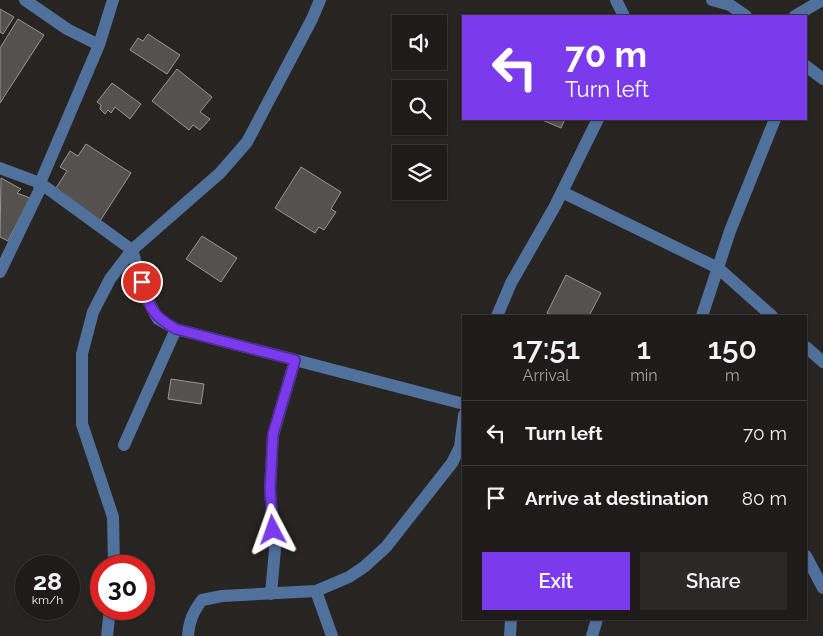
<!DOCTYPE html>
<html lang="en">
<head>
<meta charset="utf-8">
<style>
	body { margin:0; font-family:Raleway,sans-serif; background:#2b2827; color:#f1f3f6; height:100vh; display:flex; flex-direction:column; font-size:19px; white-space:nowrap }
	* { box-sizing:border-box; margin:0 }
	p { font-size:16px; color:#a1a1a2 }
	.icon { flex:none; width:28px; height:28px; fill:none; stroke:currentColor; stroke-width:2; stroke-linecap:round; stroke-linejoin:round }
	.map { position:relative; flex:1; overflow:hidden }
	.side { position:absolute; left:462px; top:315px; width:345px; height:305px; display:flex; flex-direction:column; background:#1e1b1a; border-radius:0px; box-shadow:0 1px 4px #0004,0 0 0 1px #3c3939 }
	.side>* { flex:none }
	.top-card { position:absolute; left:462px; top:15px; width:345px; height:105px; border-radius:0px; box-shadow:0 1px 4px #0004,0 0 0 1px #3c3939; background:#7c3aed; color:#fff; overflow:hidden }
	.buttons { position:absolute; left:392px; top:15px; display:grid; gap:10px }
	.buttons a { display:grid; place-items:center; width:55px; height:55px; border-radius:0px; background:#1e1b1a; box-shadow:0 1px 4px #0004,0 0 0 1px #3c3939; font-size:25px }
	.speed { position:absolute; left:15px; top:555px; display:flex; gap:10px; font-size:25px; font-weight:700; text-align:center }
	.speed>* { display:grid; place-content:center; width:65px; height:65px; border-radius:50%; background:#1e1b1a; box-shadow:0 1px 4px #0004,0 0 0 1px #3c3939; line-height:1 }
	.speed small { font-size:12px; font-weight:400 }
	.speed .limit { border:8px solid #d22; background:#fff; color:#111 }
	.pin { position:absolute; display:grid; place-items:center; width:42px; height:42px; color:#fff; margin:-21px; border:2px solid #fff; border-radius:50%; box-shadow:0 1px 5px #0007 }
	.me { position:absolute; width:55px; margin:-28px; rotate:356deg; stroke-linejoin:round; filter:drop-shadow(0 0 4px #0008) }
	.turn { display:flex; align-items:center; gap:18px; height:105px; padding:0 20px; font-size:22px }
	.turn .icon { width:65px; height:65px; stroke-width:2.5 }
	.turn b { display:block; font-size:35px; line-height:42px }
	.eta { display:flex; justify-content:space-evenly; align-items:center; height:85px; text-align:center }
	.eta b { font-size:30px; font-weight:600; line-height:35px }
	.primary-button { display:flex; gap:10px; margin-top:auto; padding:10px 20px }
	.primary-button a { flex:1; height:58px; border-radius:0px; background:#7c3aed; color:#fff; font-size:20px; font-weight:600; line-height:58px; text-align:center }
	.primary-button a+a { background:#2b2827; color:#f1f3f6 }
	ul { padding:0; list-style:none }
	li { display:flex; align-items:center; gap:15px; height:65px; padding:0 20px; border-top:1px solid #3c3939 }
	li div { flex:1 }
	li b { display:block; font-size:19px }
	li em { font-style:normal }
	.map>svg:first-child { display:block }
	.building { fill:#55514e; stroke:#9a9593 }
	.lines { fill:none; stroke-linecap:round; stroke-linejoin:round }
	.minor { stroke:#51719d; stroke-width:12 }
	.route-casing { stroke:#51269a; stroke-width:12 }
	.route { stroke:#7c3aed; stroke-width:9 }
</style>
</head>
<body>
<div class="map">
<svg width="823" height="636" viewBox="0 0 823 636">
	<rect width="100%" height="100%" fill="#282422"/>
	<path class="building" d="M 0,9 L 14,17 L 3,34 L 0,32 Z
		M 18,19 L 44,35 L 0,103 L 0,48 Z
		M 148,34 L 180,55 L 167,74 L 130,50 L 138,38 L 143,41 Z
		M 177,69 L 212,97 L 200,112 L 210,119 L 200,130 L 193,125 L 189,130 L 152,101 Z
		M 112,83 L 141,104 L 130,119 L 115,107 L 111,113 L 108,110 L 105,114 L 100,109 L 101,105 L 97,102 Z
		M 540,119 L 565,119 L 561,128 Z
		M 86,144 L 131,173 L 100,221 L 54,191 L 67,171 L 60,167 L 70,151 L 78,156 Z
		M 301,167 L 341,192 L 331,209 L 336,212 L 324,230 L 319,227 L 315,233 L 275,208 Z
		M 1,178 L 21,189 L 17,193 L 30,198 L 8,241 L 0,237 Z
		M 202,236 L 237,258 L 221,282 L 186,259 Z
		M 566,275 L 601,293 L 589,316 L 553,316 L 547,313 Z
		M 171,379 L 204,384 L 201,404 L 168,399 Z"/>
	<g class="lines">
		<path class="minor" d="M 25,0 L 67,29 L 99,45 L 113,0
			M 616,0 L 624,16
			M 712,0 L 730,5 L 746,16
			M 795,16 L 822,0
			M 806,66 L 823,79
			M 0,168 L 40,183 L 132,250 L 147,299 L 158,319 L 176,329 L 464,404
			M 562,192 L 718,268 L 772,316
			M 0,272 L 39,191 L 40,183 L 99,45
			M 497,316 L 511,283 L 555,206 L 598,119
			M 702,316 L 730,231 L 775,119
			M 806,347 L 823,362
			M 124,445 L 176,329
			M 806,556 L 823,588
			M 114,566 L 113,517 L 82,424 L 82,354 L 93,312 L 110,279 L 132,250 L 220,173 L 247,142 L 312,19 L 320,0
			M 316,591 L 332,636
			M 271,594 L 275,549 L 270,490 L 273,435 L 295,360
			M 107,636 L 110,609
			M 188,636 C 189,621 193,612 202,600 L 222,596 L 316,591 L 349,577 L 364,567 L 386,547 L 452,463 L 460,447 L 464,415
			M 510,636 L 511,619
			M 592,636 L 597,619"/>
	</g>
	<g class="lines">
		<g class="route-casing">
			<path id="route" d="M 142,282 C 149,308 153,316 176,329 L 295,360 L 273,434 L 270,490 L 273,530"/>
		</g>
		<use href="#route" class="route"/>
	</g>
</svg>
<div class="buttons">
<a><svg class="icon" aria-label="sound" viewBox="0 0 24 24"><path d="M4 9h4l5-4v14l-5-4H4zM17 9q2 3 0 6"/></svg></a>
<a><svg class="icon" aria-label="search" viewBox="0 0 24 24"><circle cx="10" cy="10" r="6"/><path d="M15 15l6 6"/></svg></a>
<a><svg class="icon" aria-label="layers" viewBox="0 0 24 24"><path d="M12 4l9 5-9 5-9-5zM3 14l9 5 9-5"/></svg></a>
</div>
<div class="speed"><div>28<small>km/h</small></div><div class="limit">30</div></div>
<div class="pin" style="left:142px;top:282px;background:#d93025"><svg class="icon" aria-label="arrive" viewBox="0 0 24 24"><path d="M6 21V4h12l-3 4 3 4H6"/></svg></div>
<svg class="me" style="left:273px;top:530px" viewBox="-20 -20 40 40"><path d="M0-17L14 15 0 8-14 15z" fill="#7c3aed" stroke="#fff" stroke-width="4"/></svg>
<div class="top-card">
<div class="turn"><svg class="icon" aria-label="left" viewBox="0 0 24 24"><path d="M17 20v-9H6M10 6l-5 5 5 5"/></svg><div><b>70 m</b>Turn left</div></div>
</div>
<section class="side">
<div class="eta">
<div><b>17:51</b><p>Arrival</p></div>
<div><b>1</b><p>min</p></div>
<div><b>150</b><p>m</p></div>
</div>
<ul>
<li><svg class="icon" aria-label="left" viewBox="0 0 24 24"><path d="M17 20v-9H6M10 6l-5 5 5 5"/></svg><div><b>Turn left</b></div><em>70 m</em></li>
<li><svg class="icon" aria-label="arrive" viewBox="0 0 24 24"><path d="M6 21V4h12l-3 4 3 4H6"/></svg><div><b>Arrive at destination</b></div><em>80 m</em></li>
</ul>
<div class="primary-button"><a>Exit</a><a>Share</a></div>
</section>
</div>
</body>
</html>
